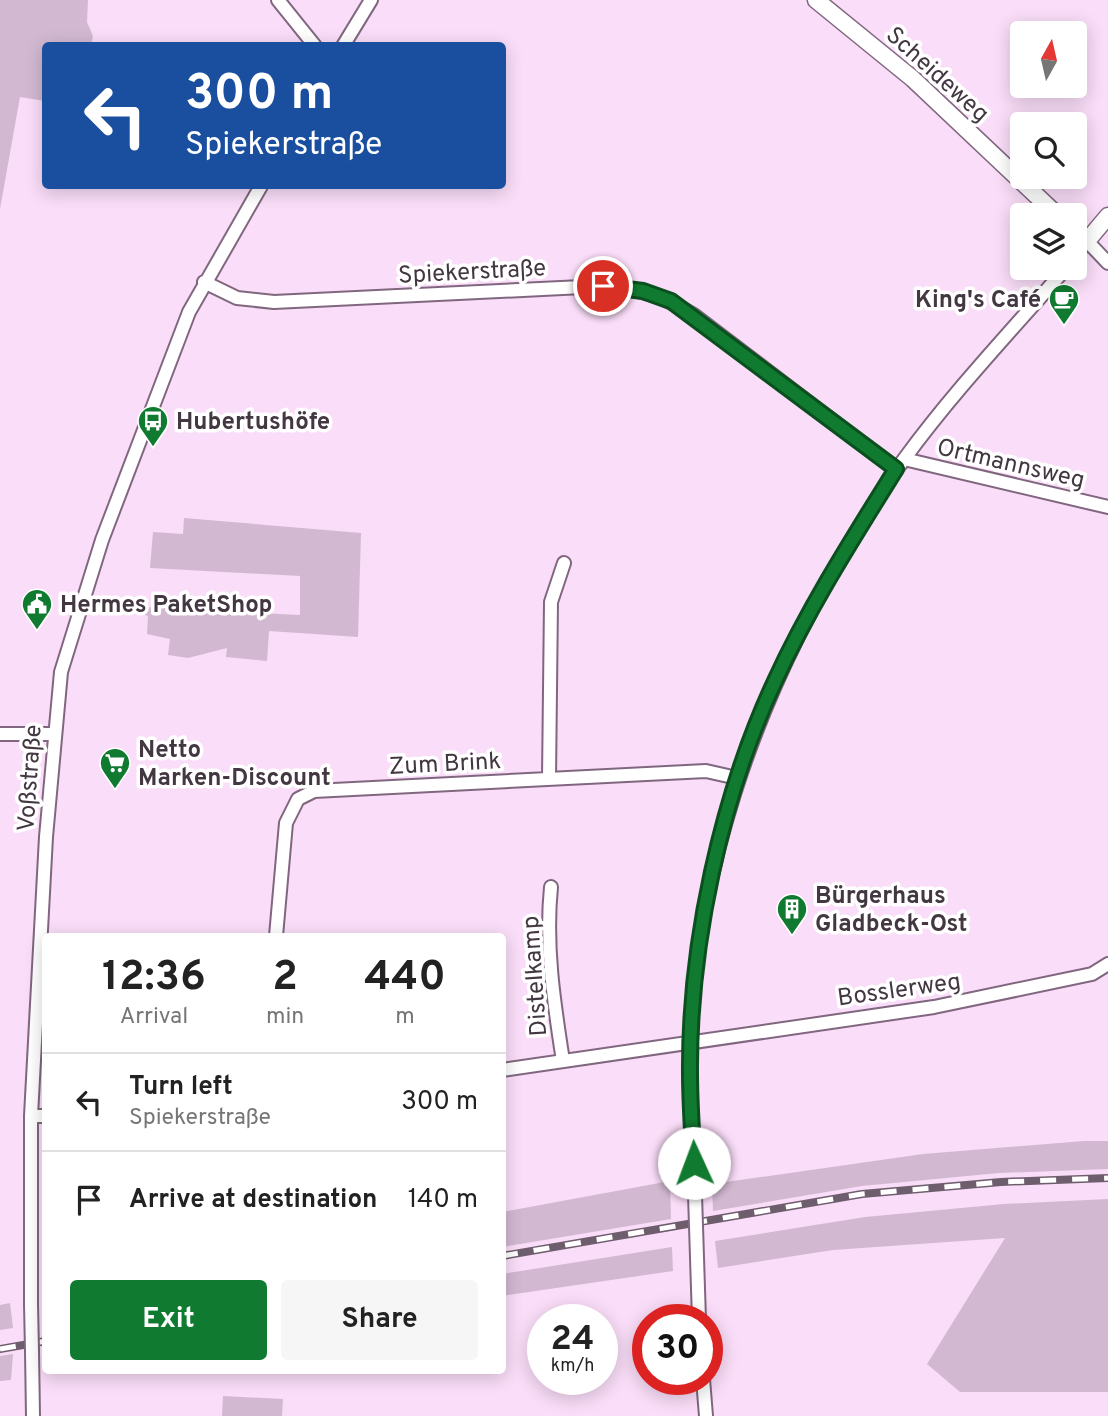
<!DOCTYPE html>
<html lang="en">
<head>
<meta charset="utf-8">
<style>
	body { margin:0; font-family:Overpass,sans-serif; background:#f6f6f6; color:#222; height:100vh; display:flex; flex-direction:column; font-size:26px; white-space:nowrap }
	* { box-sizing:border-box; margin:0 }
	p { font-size:23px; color:#767676 }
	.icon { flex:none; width:38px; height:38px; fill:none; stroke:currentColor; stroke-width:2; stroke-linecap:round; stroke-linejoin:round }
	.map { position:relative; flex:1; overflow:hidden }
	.side { position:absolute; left:42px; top:933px; width:464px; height:441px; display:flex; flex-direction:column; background:#fff; border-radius:7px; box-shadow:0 4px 18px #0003 }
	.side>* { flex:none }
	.banner { position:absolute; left:42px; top:42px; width:464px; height:147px; border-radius:7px; box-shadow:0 4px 18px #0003; background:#1a4fa0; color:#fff; overflow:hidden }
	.needle { width:46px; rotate:8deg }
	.controls { position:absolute; left:1010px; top:21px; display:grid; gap:14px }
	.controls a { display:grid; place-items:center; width:77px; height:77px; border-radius:7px; background:#fff; box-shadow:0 4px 18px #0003; font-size:35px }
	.speed { position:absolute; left:527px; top:1304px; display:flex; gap:14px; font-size:35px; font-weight:700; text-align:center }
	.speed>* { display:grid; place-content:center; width:91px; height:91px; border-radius:50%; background:#fff; box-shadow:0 4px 18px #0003; line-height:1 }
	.speed small { font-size:18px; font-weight:400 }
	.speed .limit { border:10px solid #d22; background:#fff; color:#111 }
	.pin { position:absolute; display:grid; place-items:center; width:60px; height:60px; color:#fff; margin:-30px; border:4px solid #fff; border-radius:50%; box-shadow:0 2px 7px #0007 }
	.me { position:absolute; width:77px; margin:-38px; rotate:358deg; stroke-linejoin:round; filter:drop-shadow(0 0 5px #0008) }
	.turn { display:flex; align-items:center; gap:24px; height:147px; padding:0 28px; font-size:32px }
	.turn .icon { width:91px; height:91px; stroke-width:2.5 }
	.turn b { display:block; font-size:49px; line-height:60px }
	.eta { display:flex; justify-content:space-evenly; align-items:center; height:119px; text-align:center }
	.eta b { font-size:42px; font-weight:700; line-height:49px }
	.cta { display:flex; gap:14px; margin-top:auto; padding:14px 28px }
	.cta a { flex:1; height:80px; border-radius:7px; background:#107b30; color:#fff; font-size:28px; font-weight:700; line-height:80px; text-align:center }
	.cta a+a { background:#f6f6f6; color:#222 }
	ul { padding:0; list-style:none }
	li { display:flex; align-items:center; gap:21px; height:98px; padding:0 28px; border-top:2px solid #e0e0e0 }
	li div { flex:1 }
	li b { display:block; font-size:26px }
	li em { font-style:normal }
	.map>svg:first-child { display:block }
	.green { fill:#d2b9d1 }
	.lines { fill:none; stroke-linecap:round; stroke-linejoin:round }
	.minor-casing { stroke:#80677f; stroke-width:16 }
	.tertiary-casing { stroke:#80677f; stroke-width:19 }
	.minor { stroke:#fff; stroke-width:12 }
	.tertiary { stroke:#fff; stroke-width:16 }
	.rail-casing { stroke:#6e5e6d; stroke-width:8 }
	.rail { stroke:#fff; stroke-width:5; stroke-dasharray:16; stroke-linecap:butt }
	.minor-bridge-casing { stroke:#80677f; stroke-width:16; stroke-linecap:butt }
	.minor-bridge { stroke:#fff; stroke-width:12 }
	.route-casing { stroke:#0a501f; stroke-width:18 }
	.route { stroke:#107b30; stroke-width:12 }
	.labels { text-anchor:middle; stroke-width:7; stroke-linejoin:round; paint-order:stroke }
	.street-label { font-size:24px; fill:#433742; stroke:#fff }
	.poi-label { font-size:24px; font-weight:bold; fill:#433742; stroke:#fff; text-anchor:start }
</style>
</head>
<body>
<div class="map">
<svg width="1108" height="1416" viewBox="0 0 1108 1416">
	<rect width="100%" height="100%" fill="#faddf8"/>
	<path class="green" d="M 0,0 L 88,0 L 87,22 L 93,36 L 91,45 L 46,46 L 45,101 L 20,97 L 0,209 Z
		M 184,518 L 361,533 L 358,637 L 269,631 L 267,661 L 226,657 L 227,648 L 188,658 L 168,655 L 170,639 L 147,634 L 148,616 L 145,615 L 145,607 L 300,615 L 300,576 L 150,568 L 153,532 L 183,534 Z
		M 1084,1141 L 1108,1141 L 1108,1169 L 999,1173 L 862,1186 L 713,1211 L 712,1184 L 923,1154 Z
		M 670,1181 L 671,1219 L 502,1247 L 502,1212 Z
		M 1108,1199 L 1108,1392 L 960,1392 L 927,1364 L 1005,1238 L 833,1250 L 718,1268 L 715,1241 L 865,1217 L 1004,1204 Z
		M 672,1247 L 673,1271 L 502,1296 L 502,1274 Z
		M 10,1303 L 13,1328 L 0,1330 L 0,1305 Z
		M 13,1354 L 11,1380 L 0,1381 L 0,1356 Z
		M 223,1396 L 283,1399 L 282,1416 L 222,1416 Z"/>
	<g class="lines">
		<g class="minor-casing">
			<path id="minor" d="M 278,0 L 315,46
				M 343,46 L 371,0
				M 1074,257 L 1087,241 L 1108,263
				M 204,282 L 237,298 L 274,302 L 603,286 C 638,288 664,297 694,315 L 896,469
				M 904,459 L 1108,507
				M 0,734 L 53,734
				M 549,778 L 551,602 L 564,563
				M 551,887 C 545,946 554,1003 563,1061
				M 276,936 L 286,823 L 298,799 L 314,791 L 706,771 L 737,778
				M 502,1070 L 934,1007 L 1092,974 L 1108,964
				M 31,1116 L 46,1116
				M 694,1163 C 692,1133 690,1103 690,1073 C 689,883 754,698 853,538 C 870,511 886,483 905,458 C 954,391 1012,330 1066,268
				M 31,1304 L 31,1116 L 46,837 L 61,672 L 102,540 L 189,312 L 261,186
				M 32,1351 L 33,1416
				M 703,1379 L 706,1416"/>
		</g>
		<g class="tertiary-casing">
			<path id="tertiary" d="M 816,0 L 913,79 L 1057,215
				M 1074,231 L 1087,241 L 1108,216"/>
		</g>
		<use href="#minor" class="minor"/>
		<use href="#tertiary" class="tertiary"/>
		<g class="rail-casing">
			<path id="rail" d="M 502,1256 L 862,1194 L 1001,1182 L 1108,1178
				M 0,1349 L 46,1341"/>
		</g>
		<use href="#rail" class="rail"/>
		<g class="minor-bridge-casing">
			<path id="minor-bridge" d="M 694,1163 L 699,1320
				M 31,1304 L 32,1351"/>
		</g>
		<use href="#minor-bridge" class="minor-bridge"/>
	</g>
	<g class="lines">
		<g class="route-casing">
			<path id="route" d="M 603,286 L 643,291 L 671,301 L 896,469 C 853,538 809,607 775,681 C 721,797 689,945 690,1073 C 690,1103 692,1133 694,1163"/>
		</g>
		<use href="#route" class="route"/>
	</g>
	<defs>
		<g id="cafe-pin" transform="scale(1.575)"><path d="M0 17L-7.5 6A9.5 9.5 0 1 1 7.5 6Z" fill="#107b30" stroke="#fff"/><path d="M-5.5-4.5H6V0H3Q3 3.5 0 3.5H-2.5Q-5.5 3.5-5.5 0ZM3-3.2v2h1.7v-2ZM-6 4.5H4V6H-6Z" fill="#fff"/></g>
		<g id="bus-pin" transform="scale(1.575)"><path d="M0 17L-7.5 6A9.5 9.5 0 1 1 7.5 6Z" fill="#107b30" stroke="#fff"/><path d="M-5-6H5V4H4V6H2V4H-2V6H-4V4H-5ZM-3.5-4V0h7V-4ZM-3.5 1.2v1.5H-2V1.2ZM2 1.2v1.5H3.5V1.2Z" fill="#fff"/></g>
		<g id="civic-pin" transform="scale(1.575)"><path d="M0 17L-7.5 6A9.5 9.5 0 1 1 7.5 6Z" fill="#107b30" stroke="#fff"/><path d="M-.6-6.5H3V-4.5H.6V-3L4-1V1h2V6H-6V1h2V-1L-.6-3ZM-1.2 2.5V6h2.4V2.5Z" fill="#fff"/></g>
		<g id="supermarket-pin" transform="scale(1.575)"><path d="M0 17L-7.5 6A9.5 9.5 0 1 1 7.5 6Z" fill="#107b30" stroke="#fff"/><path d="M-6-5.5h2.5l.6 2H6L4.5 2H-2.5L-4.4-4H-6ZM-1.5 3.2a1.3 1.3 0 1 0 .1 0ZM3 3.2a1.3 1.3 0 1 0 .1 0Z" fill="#fff"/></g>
		<g id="building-pin" transform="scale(1.575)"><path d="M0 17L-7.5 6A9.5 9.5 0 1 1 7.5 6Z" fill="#107b30" stroke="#fff"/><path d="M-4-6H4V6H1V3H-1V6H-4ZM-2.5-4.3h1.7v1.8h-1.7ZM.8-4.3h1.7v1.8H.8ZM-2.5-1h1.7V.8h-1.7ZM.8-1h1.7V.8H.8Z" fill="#fff"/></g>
	</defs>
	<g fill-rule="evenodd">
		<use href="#cafe-pin" x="1064" y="299"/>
		<use href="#bus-pin" x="153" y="421"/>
		<use href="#civic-pin" x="37" y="604"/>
		<use href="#supermarket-pin" x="115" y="763"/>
		<use href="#building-pin" x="792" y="909"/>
	</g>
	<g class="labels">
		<g class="street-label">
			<text transform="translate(938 74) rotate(42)" y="8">Scheideweg</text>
			<text transform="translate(472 271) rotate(-3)" y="8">Spiekerstraße</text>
			<text transform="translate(1011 463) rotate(13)" y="8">Ortmannsweg</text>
			<text transform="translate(445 763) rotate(-3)" y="8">Zum Brink</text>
			<text transform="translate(29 778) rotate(-86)" y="8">Voßstraße</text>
			<text transform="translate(534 976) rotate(-94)" y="8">Distelkamp</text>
			<text transform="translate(899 989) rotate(-8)" y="8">Bosslerweg</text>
		</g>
		<g class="poi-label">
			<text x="1041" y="307" text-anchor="end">King's Café</text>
			<text x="176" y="429">Hubertushöfe</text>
			<text x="60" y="612">Hermes PaketShop</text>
			<text x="138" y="757">Netto<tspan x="138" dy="28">Marken-Discount</tspan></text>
			<text x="815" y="903">Bürgerhaus<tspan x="815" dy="28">Gladbeck-Ost</tspan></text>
		</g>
	</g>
</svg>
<div class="controls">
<a><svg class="needle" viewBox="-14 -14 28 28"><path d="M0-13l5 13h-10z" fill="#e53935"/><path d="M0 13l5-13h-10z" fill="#767676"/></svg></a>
<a><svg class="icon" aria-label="search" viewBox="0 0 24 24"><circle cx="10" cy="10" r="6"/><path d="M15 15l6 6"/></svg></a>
<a><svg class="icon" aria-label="layers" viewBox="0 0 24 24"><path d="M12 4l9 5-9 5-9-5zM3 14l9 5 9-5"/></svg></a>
</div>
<div class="speed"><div>24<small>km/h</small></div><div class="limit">30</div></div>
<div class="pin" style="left:603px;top:286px;background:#d93025"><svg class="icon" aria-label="arrive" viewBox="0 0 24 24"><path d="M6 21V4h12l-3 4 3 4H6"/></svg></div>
<svg class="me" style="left:694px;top:1163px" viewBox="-20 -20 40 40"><circle r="19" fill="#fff"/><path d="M0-13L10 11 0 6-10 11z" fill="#107b30"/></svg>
<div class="banner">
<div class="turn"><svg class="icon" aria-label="left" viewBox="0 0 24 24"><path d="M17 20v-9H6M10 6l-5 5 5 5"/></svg><div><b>300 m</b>Spiekerstraße</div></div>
</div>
<section class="side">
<div class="eta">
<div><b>12:36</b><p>Arrival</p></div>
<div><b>2</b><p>min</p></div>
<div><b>440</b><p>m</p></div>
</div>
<ul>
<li><svg class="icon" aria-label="left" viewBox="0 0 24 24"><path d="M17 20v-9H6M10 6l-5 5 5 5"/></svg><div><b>Turn left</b><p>Spiekerstraße</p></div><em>300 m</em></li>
<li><svg class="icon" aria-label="arrive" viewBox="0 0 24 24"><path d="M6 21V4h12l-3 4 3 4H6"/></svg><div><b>Arrive at destination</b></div><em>140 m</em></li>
</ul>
<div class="cta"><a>Exit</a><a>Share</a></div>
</section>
</div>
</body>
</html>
